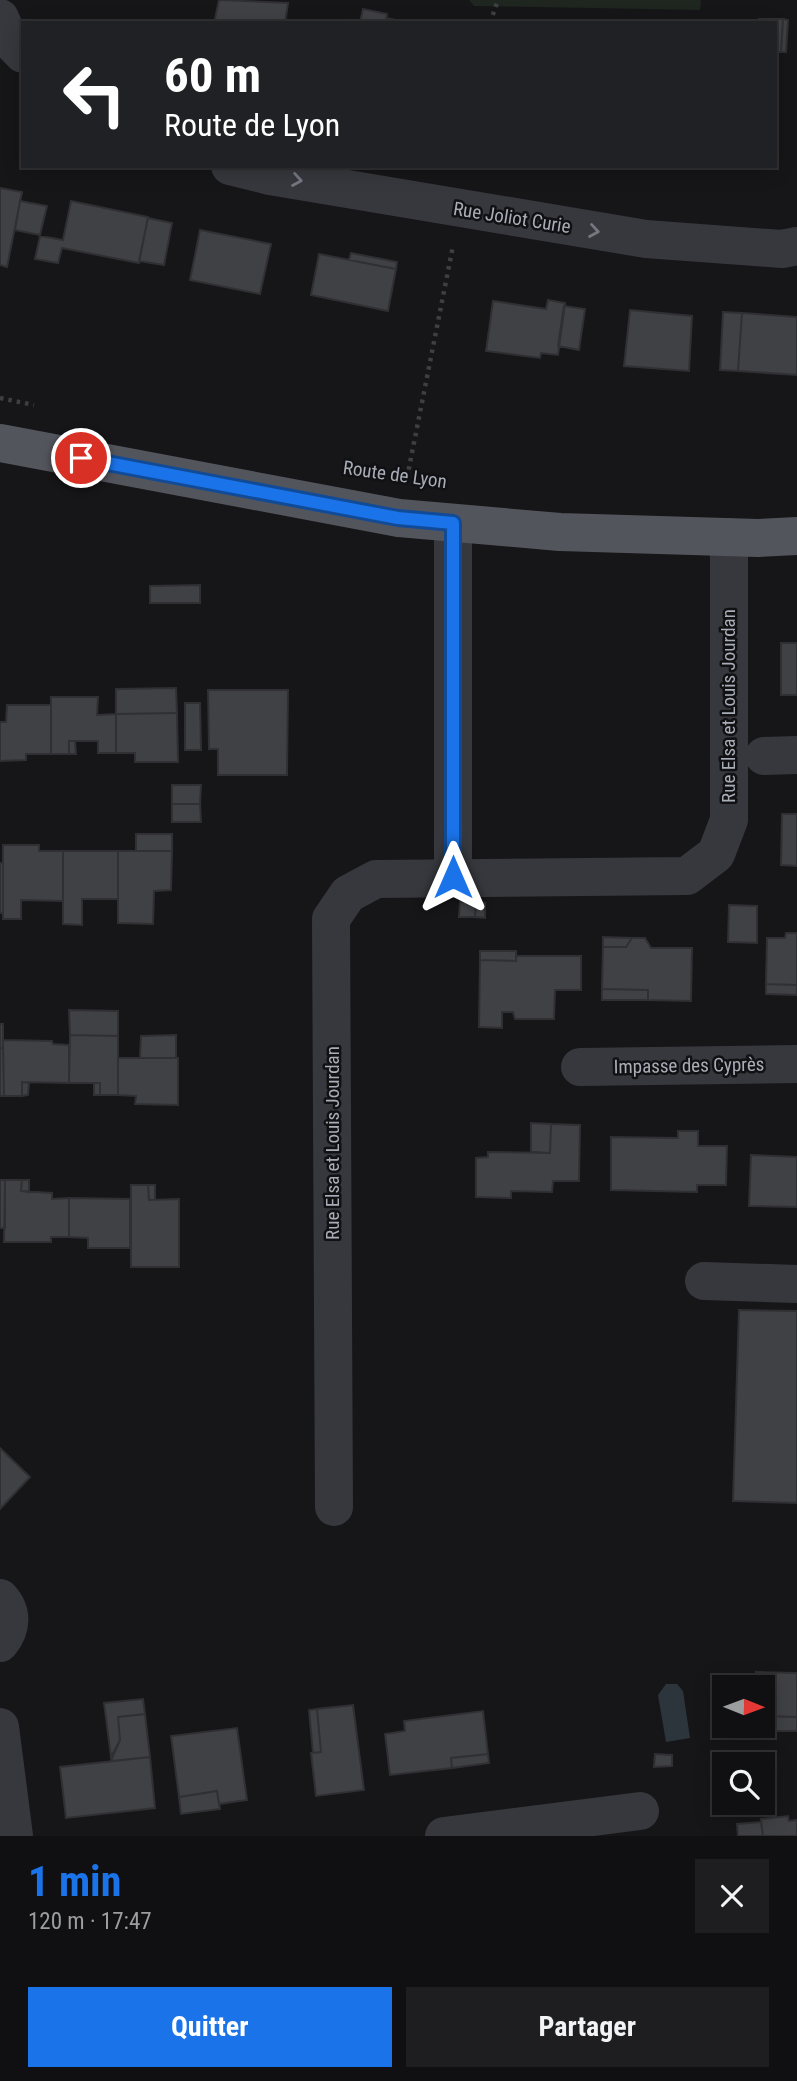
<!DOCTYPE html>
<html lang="fr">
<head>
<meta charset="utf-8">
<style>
	body { margin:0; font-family:"Roboto Condensed",sans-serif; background:#1e1e20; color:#f1f3f6; height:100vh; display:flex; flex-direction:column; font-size:26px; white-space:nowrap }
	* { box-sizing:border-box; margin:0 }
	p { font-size:23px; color:#9c9d9f }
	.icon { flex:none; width:38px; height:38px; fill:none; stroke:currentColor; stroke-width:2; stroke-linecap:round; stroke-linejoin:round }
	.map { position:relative; height:1836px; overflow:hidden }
	.sheet { display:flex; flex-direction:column; background:#101012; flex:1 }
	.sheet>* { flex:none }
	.top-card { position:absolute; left:21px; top:21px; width:756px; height:147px; border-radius:0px; box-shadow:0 4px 18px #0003,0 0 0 2px #303032; background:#202124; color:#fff; overflow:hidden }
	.needle { width:46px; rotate:91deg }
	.buttons { position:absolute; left:712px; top:1675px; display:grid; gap:14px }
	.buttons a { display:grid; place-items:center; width:63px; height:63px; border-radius:0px; background:#101012; box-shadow:0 4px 18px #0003,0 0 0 2px #303032; font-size:35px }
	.pin { position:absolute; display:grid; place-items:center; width:60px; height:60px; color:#fff; margin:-30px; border:4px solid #fff; border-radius:50%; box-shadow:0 2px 7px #0007 }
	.me { position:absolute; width:77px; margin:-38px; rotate:0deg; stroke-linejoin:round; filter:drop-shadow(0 0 5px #0008) }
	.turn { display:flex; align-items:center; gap:24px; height:147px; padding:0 28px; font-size:32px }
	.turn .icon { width:91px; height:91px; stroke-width:2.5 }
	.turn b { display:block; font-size:49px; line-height:60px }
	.round { display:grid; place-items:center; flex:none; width:74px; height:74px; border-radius:0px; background:#1e1e20 }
	.summary { display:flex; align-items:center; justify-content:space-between; height:119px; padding:0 28px }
	h1 { font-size:42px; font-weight:700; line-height:52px; color:#1a73e8 }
	.cta { display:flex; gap:14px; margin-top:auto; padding:14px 28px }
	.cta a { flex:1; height:80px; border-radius:0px; background:#1a73e8; color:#fff; font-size:28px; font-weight:700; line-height:80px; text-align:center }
	.cta a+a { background:#1e1e20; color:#f1f3f6 }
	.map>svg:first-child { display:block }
	.green { fill:#1e261f }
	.water { fill:#2c353c }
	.building { fill:#404145; stroke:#303034; stroke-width:2 }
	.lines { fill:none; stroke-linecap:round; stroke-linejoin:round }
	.path { stroke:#3d3f44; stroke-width:4.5; stroke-dasharray:3.5 5; stroke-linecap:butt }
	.minor { stroke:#37383d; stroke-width:38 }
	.major { stroke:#53555c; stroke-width:38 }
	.oneway { stroke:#757881 }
	.route-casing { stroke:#114b97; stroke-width:18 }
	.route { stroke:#1a73e8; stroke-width:12 }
	.labels { text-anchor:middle; stroke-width:5; stroke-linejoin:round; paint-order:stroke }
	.street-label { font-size:19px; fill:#a8adb8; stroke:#111113 }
</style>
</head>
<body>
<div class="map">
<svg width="797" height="1836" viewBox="0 0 797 1836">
	<rect width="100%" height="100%" fill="#161618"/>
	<path class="green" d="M 469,0 L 701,0 L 700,10 L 474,6 Z"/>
	<path class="water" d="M 666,1684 L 677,1684 L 683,1691 L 690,1738 L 666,1742 L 658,1695 Z"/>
	<path class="building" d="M 219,0 L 288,3 L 285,23 L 214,23 Z
		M 363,9 L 387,14 L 386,23 L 347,23 L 348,20 L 360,22 Z
		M 386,18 L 406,22 L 406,23 L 386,23 Z
		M 759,19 L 783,19 L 781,52 L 775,52 L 775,23 L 759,23 Z
		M 783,19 L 788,20 L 786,52 L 781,52 Z
		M 0,188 L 22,192 L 7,267 L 0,265 Z
		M 20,201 L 47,206 L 40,235 L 15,230 Z
		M 71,201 L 148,217 L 139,263 L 62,248 L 58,263 L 35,259 L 40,236 L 63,240 Z
		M 148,218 L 172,223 L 164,265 L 139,261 Z
		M 200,230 L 271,244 L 260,294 L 190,280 Z
		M 351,253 L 397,262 L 396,269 L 349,260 Z
		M 319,254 L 396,269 L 388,311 L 311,295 Z
		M 548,300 L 565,303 L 558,355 L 541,353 L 540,358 L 486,351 L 493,301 L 546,309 Z
		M 564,306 L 585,309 L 579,350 L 558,346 Z
		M 630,310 L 692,316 L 689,371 L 624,366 Z
		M 723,312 L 742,313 L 738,371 L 720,370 Z
		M 742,313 L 797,317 L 797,375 L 738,371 Z
		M 200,585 L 200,603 L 150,603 L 150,586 Z
		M 781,643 L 797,643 L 797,695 L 781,695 Z
		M 176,688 L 177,713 L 116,714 L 116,689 Z
		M 208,690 L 288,690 L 287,775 L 218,775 L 218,749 L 209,749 Z
		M 51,697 L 98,697 L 97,715 L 116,714 L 116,753 L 98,753 L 98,741 L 69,741 L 69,754 L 51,754 Z
		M 185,703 L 200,703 L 201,750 L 185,750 Z
		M 7,705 L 51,705 L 51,754 L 26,754 L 26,760 L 0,761 L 0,722 L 6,722 Z
		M 177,713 L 178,762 L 135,762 L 135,753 L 116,753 L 116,714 Z
		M 69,741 L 75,741 L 76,754 L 69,754 Z
		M 172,785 L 201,785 L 200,804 L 172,804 Z
		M 172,804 L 200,804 L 201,822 L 172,822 Z
		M 782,814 L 797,814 L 797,866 L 781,865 Z
		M 136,834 L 172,834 L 172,851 L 136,851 Z
		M 3,845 L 39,845 L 39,851 L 63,851 L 63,901 L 21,900 L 21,919 L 3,919 Z
		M 63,851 L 118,851 L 118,899 L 82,899 L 82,925 L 63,924 Z
		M 118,851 L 172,851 L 171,890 L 154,891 L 153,924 L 118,923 Z
		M 0,863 L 3,863 L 3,913 L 0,913 Z
		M 460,902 L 476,902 L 475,917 L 459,917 Z
		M 476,902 L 485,903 L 485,918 L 475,917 Z
		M 729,905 L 757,906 L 757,943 L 728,942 Z
		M 786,933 L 797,933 L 797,985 L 766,984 L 767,938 L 785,938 Z
		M 603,937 L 632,938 L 626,947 L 603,947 Z
		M 632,938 L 645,938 L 651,948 L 692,948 L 691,1001 L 648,1000 L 648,990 L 602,989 L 603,947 L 626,947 Z
		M 480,951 L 516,951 L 516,961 L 480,960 Z
		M 516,956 L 581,956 L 581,990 L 555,990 L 554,1019 L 515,1019 L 513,1012 L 502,1012 L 502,1028 L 479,1027 L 480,960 L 516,961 Z
		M 766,984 L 797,985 L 797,995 L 766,994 Z
		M 602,989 L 648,990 L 648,1000 L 602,1000 Z
		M 69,1010 L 118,1011 L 118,1036 L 70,1035 Z
		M 0,1024 L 3,1024 L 3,1048 L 0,1048 Z
		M 70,1035 L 118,1036 L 118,1095 L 100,1095 L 100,1083 L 69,1083 Z
		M 176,1035 L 176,1058 L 140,1058 L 141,1036 Z
		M 3,1040 L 52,1041 L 53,1044 L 69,1045 L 69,1083 L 22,1082 L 22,1096 L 4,1096 Z
		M 0,1048 L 3,1048 L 4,1096 L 0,1096 Z
		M 118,1058 L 178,1058 L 178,1105 L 135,1104 L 136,1096 L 118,1095 Z
		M 22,1082 L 29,1083 L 28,1095 L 22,1096 Z
		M 94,1083 L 100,1083 L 100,1095 L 94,1095 Z
		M 531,1123 L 551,1124 L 550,1153 L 531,1152 Z
		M 551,1124 L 580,1125 L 579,1181 L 553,1181 L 552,1192 L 511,1191 L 511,1198 L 476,1197 L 476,1158 L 488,1157 L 488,1152 L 550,1153 Z
		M 678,1131 L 698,1131 L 698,1146 L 727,1146 L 726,1185 L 697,1185 L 697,1192 L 611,1190 L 611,1137 L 678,1138 Z
		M 751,1155 L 797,1157 L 797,1207 L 749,1206 Z
		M 0,1180 L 5,1180 L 5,1228 L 0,1228 Z
		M 5,1180 L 22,1180 L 21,1191 L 52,1193 L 52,1199 L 69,1198 L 69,1237 L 51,1237 L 51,1242 L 4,1242 Z
		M 22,1180 L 29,1180 L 29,1192 L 21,1191 Z
		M 131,1185 L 148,1185 L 149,1200 L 179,1199 L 179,1267 L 131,1267 Z
		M 148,1185 L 155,1185 L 155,1200 L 149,1200 Z
		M 69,1198 L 130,1199 L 130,1248 L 88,1248 L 88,1238 L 69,1237 Z
		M 739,1310 L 797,1311 L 797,1503 L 733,1501 Z
		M 0,1448 L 30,1477 L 0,1509 Z
		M 756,1672 L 797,1673 L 797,1717 L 763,1716 L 763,1687 L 756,1687 Z
		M 143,1699 L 145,1714 L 118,1717 L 120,1740 L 111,1757 L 104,1703 Z
		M 353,1705 L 364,1790 L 316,1796 L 311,1753 L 321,1752 L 317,1709 Z
		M 317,1709 L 321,1752 L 313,1753 L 309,1710 Z
		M 483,1711 L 488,1754 L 451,1758 L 452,1768 L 390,1775 L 385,1734 L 405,1731 L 404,1721 Z
		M 145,1714 L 150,1757 L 111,1761 L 120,1740 L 118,1717 Z
		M 763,1716 L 797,1717 L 797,1731 L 755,1731 L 755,1726 L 763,1726 Z
		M 237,1728 L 247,1800 L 219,1804 L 217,1791 L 179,1797 L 171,1736 Z
		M 488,1754 L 489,1763 L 452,1768 L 451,1758 Z
		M 655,1754 L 672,1755 L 672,1766 L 654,1767 Z
		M 150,1757 L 155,1808 L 66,1818 L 60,1767 Z
		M 217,1791 L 220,1809 L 181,1814 L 179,1797 Z
		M 788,1816 L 789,1821 L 797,1820 L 797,1836 L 763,1836 L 761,1819 Z
		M 761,1822 L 763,1836 L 738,1836 L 737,1824 Z"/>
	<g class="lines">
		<path class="path" d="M 490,23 L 498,0
			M 0,398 L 34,405
			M 407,478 L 453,246"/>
		<path class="minor" d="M 0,18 L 10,41 L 23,54
			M 230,166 L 270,176 L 646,239 L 782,249 L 797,246
			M 453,523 L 453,877
			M 764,756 L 797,755
			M 580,1067 L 797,1064
			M 704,1281 L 797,1284
			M 334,1507 L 331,919 L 348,894 L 376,879 L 687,876 L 716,854 L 729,820 L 729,537
			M 0,1598 C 13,1612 12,1628 0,1643
			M 0,1727 L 14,1836
			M 444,1836 L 640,1811"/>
		<path class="major" d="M 0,443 L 399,518 L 560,532 L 758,538 L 797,536"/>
	</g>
	<defs><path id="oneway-chevron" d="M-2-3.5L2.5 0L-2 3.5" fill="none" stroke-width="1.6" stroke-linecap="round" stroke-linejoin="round" transform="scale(1.75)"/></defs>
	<g class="oneway">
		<use href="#oneway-chevron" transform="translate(297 180) rotate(10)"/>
		<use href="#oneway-chevron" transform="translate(594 231) rotate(9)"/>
	</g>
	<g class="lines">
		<g class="route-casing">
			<path id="route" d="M 81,458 L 398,518 L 453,523 L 453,877"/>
		</g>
		<use href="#route" class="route"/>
	</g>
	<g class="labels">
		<g class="street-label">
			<text transform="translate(512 217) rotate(9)" y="7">Rue Joliot Curie</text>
			<text transform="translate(395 474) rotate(8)" y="7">Route de Lyon</text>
			<text transform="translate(728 706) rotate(-90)" y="7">Rue Elsa et Louis Jourdan</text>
			<text transform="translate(689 1065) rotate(-1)" y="7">Impasse des Cyprès</text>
			<text transform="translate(332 1143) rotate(-90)" y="7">Rue Elsa et Louis Jourdan</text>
		</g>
	</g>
</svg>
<div class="buttons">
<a><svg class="needle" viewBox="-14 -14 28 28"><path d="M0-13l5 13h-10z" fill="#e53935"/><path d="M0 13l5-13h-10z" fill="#9c9d9f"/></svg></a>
<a><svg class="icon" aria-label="search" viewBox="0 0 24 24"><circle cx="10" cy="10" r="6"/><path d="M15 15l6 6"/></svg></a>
</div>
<div class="pin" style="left:81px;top:458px;background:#d93025"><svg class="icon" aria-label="arrive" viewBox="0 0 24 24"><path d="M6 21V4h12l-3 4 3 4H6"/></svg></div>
<svg class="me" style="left:453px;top:877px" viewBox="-20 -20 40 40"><path d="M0-17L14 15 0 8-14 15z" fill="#1a73e8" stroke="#fff" stroke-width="4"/></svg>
<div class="top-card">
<div class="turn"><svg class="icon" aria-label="left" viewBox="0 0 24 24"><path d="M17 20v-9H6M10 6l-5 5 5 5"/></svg><div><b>60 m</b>Route de Lyon</div></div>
</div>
</div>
<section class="sheet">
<div class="summary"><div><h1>1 min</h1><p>120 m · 17:47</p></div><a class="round"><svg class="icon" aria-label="close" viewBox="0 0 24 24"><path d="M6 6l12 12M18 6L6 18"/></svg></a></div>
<div class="cta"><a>Quitter</a><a>Partager</a></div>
</section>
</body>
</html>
